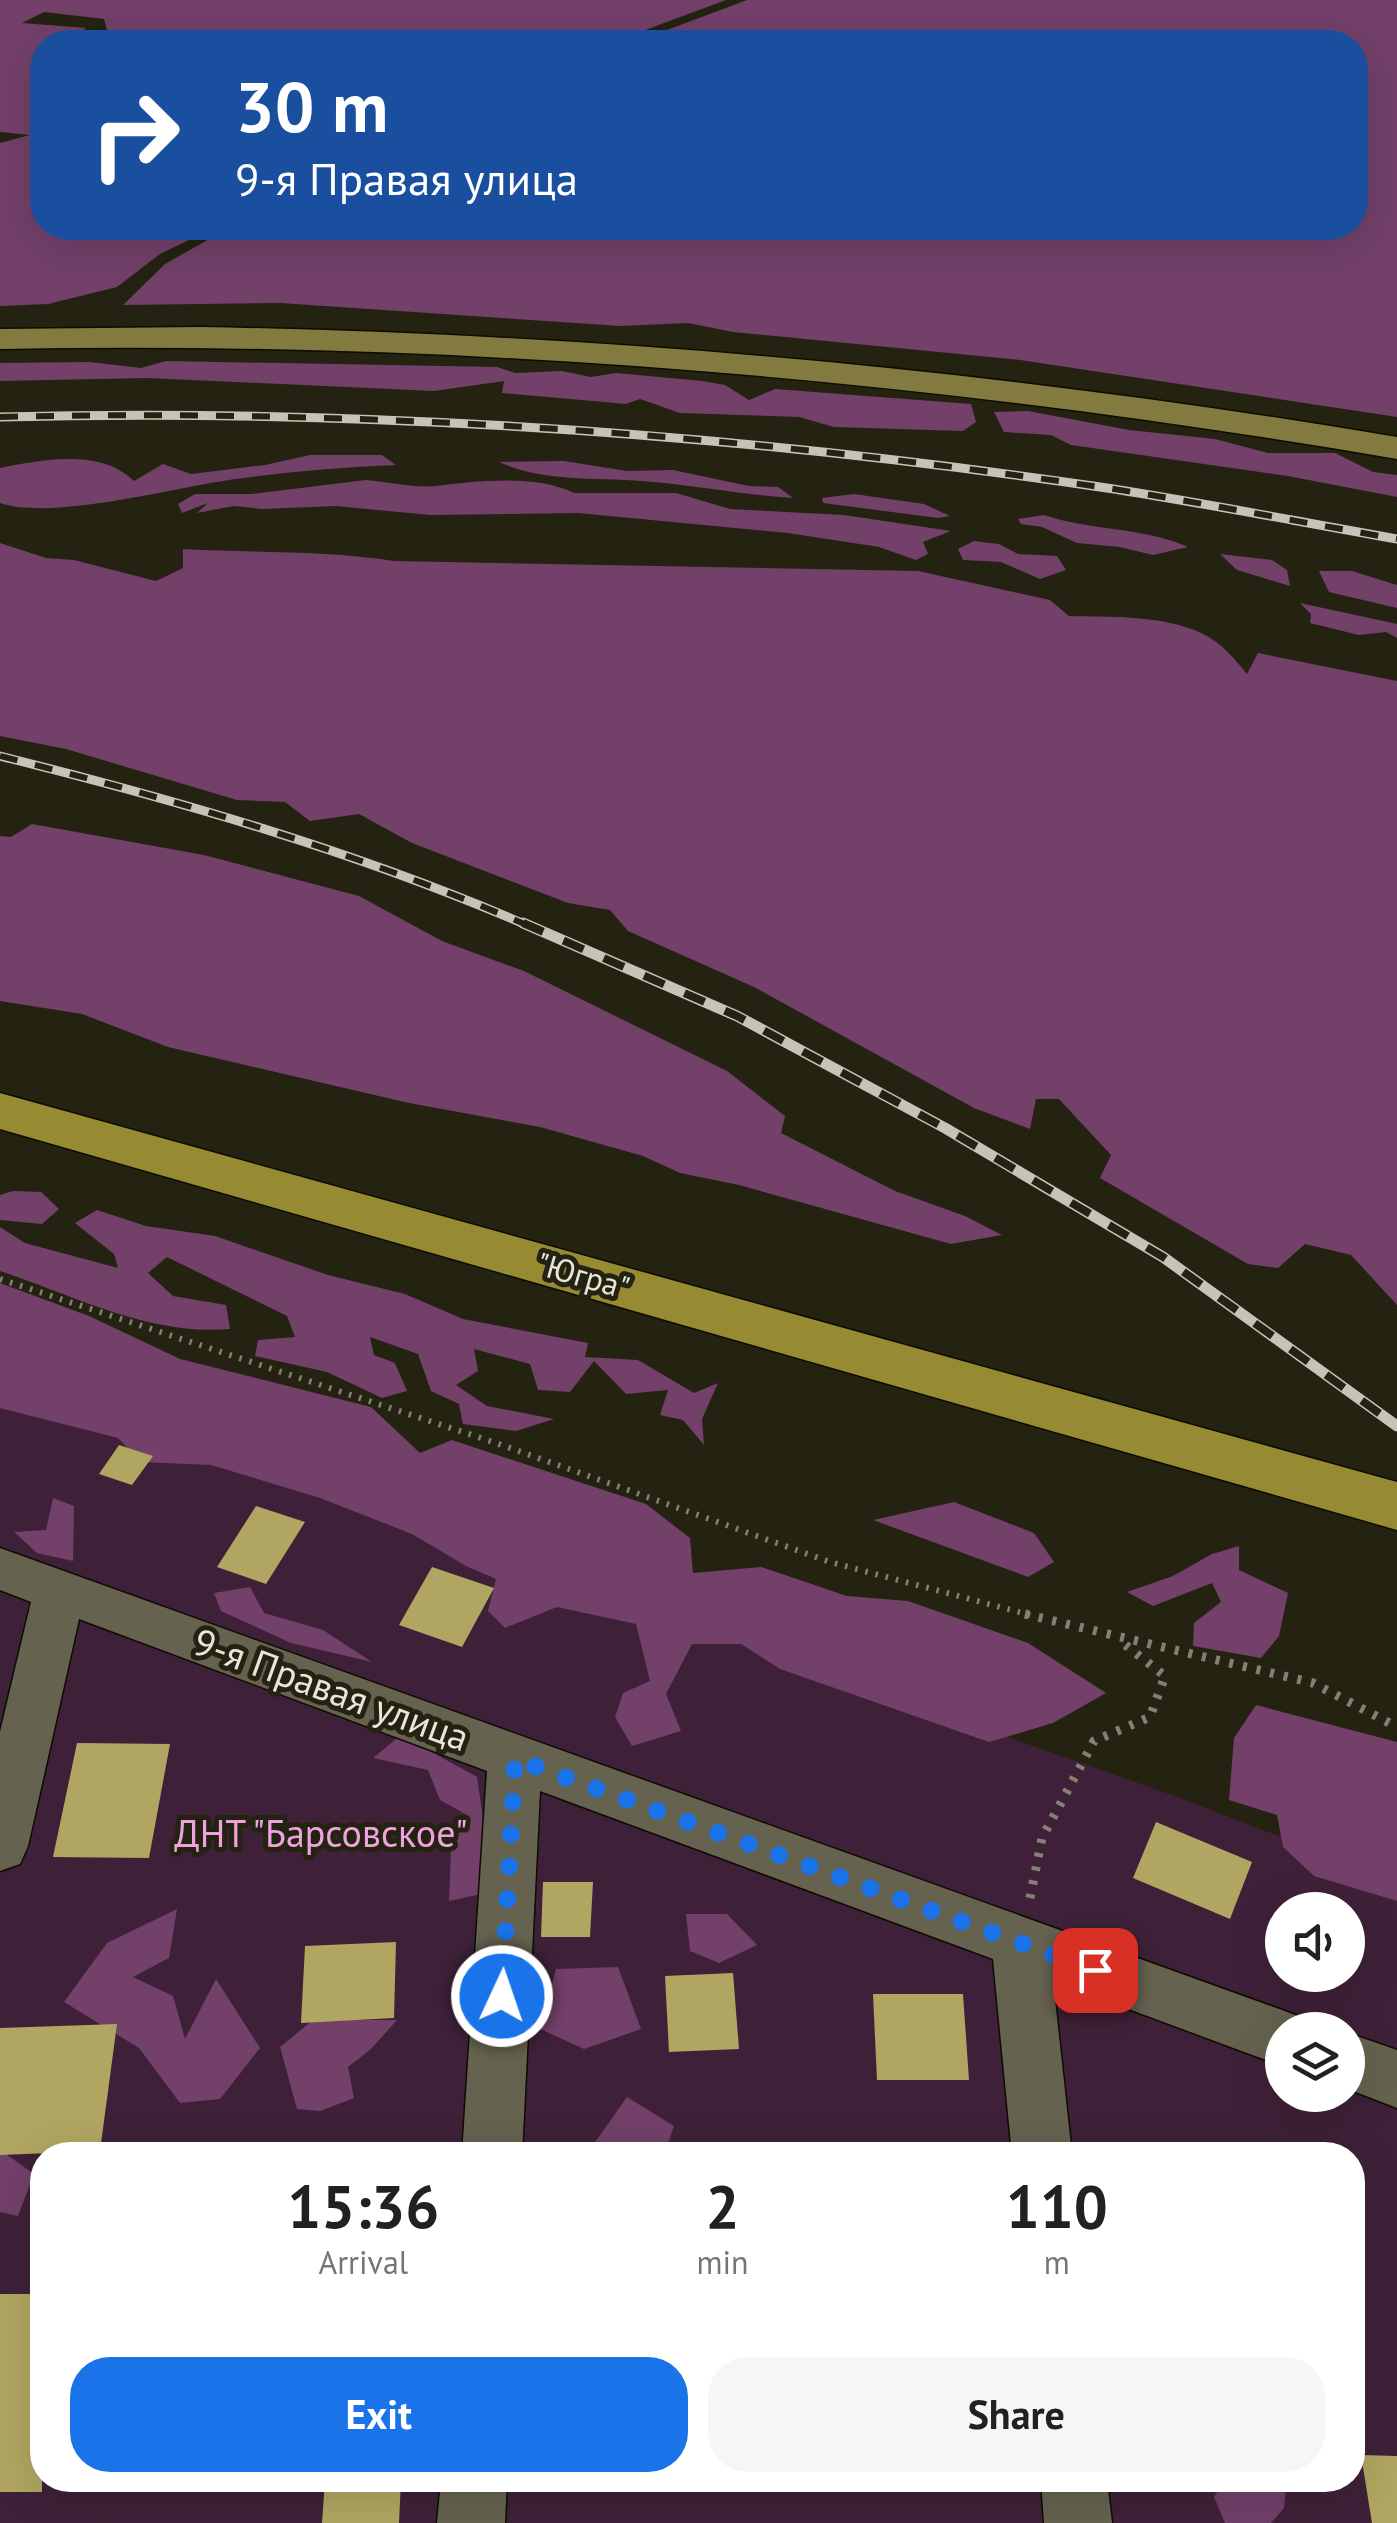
<!DOCTYPE html>
<html lang="en">
<head>
<meta charset="utf-8">
<style>
	body { margin:0; font-family:"PT Sans",sans-serif; background:#f6f6f6; color:#202124; height:100vh; display:flex; flex-direction:column; font-size:38px; white-space:nowrap }
	* { box-sizing:border-box; margin:0 }
	p { font-size:32px; color:#757577 }
	.icon { flex:none; width:55px; height:55px; fill:none; stroke:currentColor; stroke-width:2; stroke-linecap:round; stroke-linejoin:round }
	.map { position:relative; flex:1; overflow:hidden }
	.sheet { position:absolute; left:30px; top:2142px; width:1335px; height:350px; display:flex; flex-direction:column; background:#fff; border-radius:40px; box-shadow:0 10px 40px #0002 }
	.sheet>* { flex:none }
	.top-card { position:absolute; left:30px; top:30px; width:1338px; height:210px; border-radius:40px; box-shadow:0 10px 40px #0002; background:#1a4fa0; color:#fff; overflow:hidden }
	.tools { position:absolute; left:1265px; top:1892px; display:grid; gap:20px }
	.tools a { display:grid; place-items:center; width:100px; height:100px; border-radius:50%; background:#fff; box-shadow:0 10px 40px #0002; font-size:50px }
	.pin { position:absolute; display:grid; place-items:center; width:85px; height:85px; color:#fff; margin:-42px; border-radius:20px; box-shadow:0 5px 15px #0006 }
	.me { position:absolute; width:110px; margin:-55px; rotate:3deg; stroke-linejoin:round; filter:drop-shadow(0 0 8px #0008) }
	.turn { display:flex; align-items:center; gap:35px; height:210px; padding:0 40px; font-size:45px }
	.turn .icon { width:130px; height:130px; stroke-width:2.5 }
	.turn b { display:block; font-size:70px; line-height:85px }
	.eta { display:flex; justify-content:space-evenly; align-items:center; height:170px; text-align:center }
	.eta b { font-size:60px; font-weight:800; line-height:70px }
	.cta { display:flex; gap:20px; margin-top:auto; padding:20px 40px }
	.cta a { flex:1; height:115px; border-radius:40px; background:#1a73e8; color:#fff; font-size:40px; font-weight:800; line-height:115px; text-align:center }
	.cta a+a { background:#f6f6f6; color:#202124 }
	.map>svg:first-child { display:block }
	.green { fill:#3e2138; fill-rule:evenodd }
	.forest { fill:#724069 }
	.building { fill:#b0a661 }
	.lines { fill:none; stroke-linecap:round; stroke-linejoin:round }
	.minor-casing { stroke:#0e0b01; stroke-width:3 }
	.major-casing { stroke:#0e0b01; stroke-width:3 }
	.highway-casing { stroke:#0e0b01; stroke-width:3 }
	.path-far1 { stroke:#838173; stroke-width:6; stroke-dasharray:2.5 8; stroke-linecap:butt }
	.path { stroke:#838173; stroke-width:9; stroke-dasharray:4 10; stroke-linecap:butt }
	.minor { fill:#656250; fill-rule:evenodd }
	.major { fill:#827a3f; fill-rule:evenodd }
	.highway { fill:#968a33; fill-rule:evenodd }
	.rail-far1-casing { stroke:#c6c4b8; stroke-width:9 }
	.rail-casing { stroke:#c6c4b8; stroke-width:11 }
	.rail-far1 { stroke:#242211; stroke-width:6; stroke-dasharray:18; stroke-linecap:butt }
	.rail { stroke:#242211; stroke-width:8; stroke-dasharray:22; stroke-linecap:butt }
	.route { stroke:#1a73e8; stroke-width:18; stroke-dasharray:0 32.4 }
	.labels { text-anchor:middle; stroke-width:10; stroke-linejoin:round; paint-order:stroke }
	.street-label { font-size:32px; fill:#e8e6db; stroke:#242211 }
	.near-street-label { font-size:38px; fill:#e8e6db; stroke:#242211 }
	.near-park-label { font-size:38px; fill:#f0a2e0; stroke:#242211 }
</style>
</head>
<body>
<div class="map">
<svg width="1397" height="2523" viewBox="0 0 1397 2523">
	<rect width="100%" height="100%" fill="#242211"/>
	<path class="green" d="M 0,1382 L 1178,1797 L 1397,1882 L 1397,2523 L 0,2523 ZM 1282,1910 L 1348,1910 L 1348,1975 L 1282,1975 ZM 1282,2030 L 1348,2030 L 1348,2095 L 1282,2095 ZM 42,2155 L 1352,2155 L 1352,2480 L 42,2480 Z"/>
	<path class="forest" d="M 0,0 L 726,0 L 613,42 L 156,42 L 161,36 L 109,37 L 104,19 L 44,12 L 22,23 L 86,28 L 67,42 L 42,42 L 42,228 L 214,228 L 160,254 L 117,287 L 48,304 L 0,306 L 0,143 L 30,135 L 0,132 Z
		M 747,0 L 1397,0 L 1397,417 L 1020,360 L 733,332 L 688,323 L 620,326 L 280,303 L 123,305 L 165,264 L 229,228 L 1355,228 L 1355,42 L 635,42 Z
		M 166,361 L 497,367 L 515,373 L 562,371 L 591,377 L 616,373 L 702,381 L 725,385 L 749,400 L 775,389 L 971,404 L 976,422 L 963,431 L 834,427 L 799,417 L 680,413 L 640,399 L 626,404 L 502,393 L 504,381 L 434,391 L 147,378 L 0,381 L 0,363 L 89,362 L 141,368 Z
		M 1028,411 L 1129,430 L 1215,439 L 1268,453 L 1335,453 L 1373,472 L 1397,475 L 1397,497 L 1288,476 L 1071,445 L 1051,435 L 1004,432 L 994,412 Z
		M 310,455 L 382,455 L 396,465 C 342,467 289,472 235,479 C 178,487 50,521 0,503 L 0,468 C 43,460 100,448 134,481 L 163,464 L 191,474 L 265,465 Z
		M 564,461 L 627,471 L 673,470 L 749,486 L 778,487 L 793,498 C 745,495 700,486 653,482 C 600,476 548,484 499,462 Z
		M 366,480 C 388,482 414,488 436,486 C 478,481 536,474 574,493 L 676,493 L 730,509 L 844,515 L 951,531 L 923,542 L 928,554 L 916,560 L 879,547 L 788,533 L 578,513 L 430,515 L 336,506 L 262,509 L 234,506 L 197,513 L 208,503 L 182,513 L 178,504 L 195,494 L 251,494 Z
		M 854,494 L 924,504 L 950,516 L 938,518 L 823,503 L 822,498 Z
		M 1044,515 C 1092,531 1143,527 1188,547 L 1153,555 L 1120,547 L 1077,543 L 1042,527 L 1021,524 L 1018,519 Z
		M 974,541 L 999,544 L 1018,554 L 1057,556 L 1066,570 L 1040,579 L 1001,562 L 963,560 L 958,549 Z
		M 0,543 L 46,558 L 74,560 L 156,581 L 183,568 L 183,549 C 253,553 325,550 394,561 L 918,571 L 1050,600 L 1069,616 C 1110,617 1163,615 1201,633 C 1220,641 1235,659 1247,674 L 1258,653 L 1397,681 L 1397,1305 L 1351,1255 L 1305,1244 L 1278,1268 L 1248,1264 L 1100,1178 L 1111,1155 L 1059,1099 L 1036,1099 L 1030,1129 L 974,1108 L 754,987 L 628,931 L 610,910 L 568,903 L 412,843 L 359,814 L 310,821 L 285,802 L 237,800 L 66,749 L 0,736 Z
		M 1220,554 L 1272,560 L 1287,570 L 1290,586 L 1237,570 Z
		M 1319,571 L 1352,571 L 1397,585 L 1397,608 L 1329,592 Z
		M 1300,603 L 1397,624 L 1397,638 L 1386,632 L 1359,635 L 1310,623 L 1311,614 Z
		M 32,824 L 204,855 L 359,896 L 442,941 L 524,971 L 727,1071 L 785,1116 L 781,1133 L 895,1191 L 965,1216 L 1002,1235 L 951,1244 L 739,1185 L 680,1173 L 643,1156 L 540,1127 L 409,1103 L 168,1047 L 82,1014 L 0,1001 L 0,836 L 11,837 Z
		M 13,1191 L 41,1192 L 59,1209 L 42,1224 L 0,1220 L 0,1195 Z
		M 97,1210 L 146,1226 L 215,1236 L 328,1275 L 405,1294 L 463,1319 L 588,1343 L 585,1357 L 638,1360 L 694,1393 L 718,1383 L 702,1419 L 704,1445 L 683,1420 L 660,1415 L 668,1390 L 626,1394 L 594,1361 L 570,1392 L 538,1390 L 530,1364 L 474,1349 L 478,1371 L 456,1385 L 487,1406 L 554,1419 L 516,1431 L 463,1424 L 459,1404 L 431,1391 L 418,1354 L 370,1337 L 374,1355 L 395,1363 L 407,1391 L 382,1398 L 327,1372 L 255,1356 L 258,1340 L 295,1337 L 287,1316 L 167,1257 L 148,1273 L 173,1296 L 226,1305 L 230,1329 C 148,1336 76,1296 0,1271 L 0,1227 L 25,1243 L 118,1268 L 114,1254 L 75,1223 Z
		M 0,1283 L 89,1316 L 180,1359 L 371,1407 L 420,1453 L 452,1440 L 646,1504 L 690,1538 L 693,1573 L 761,1567 L 847,1596 L 908,1601 L 1028,1643 L 1106,1693 L 1053,1723 L 989,1742 L 780,1669 L 741,1644 L 692,1644 L 666,1694 L 681,1731 L 632,1746 L 615,1717 L 623,1693 L 650,1681 L 636,1624 L 557,1607 L 505,1628 L 488,1611 L 496,1579 L 466,1566 L 412,1534 L 320,1498 L 211,1465 L 141,1462 L 118,1438 L 0,1408 Z
		M 53,1498 L 74,1506 L 73,1561 L 37,1553 L 14,1532 L 46,1530 Z
		M 954,1502 L 1034,1533 L 1054,1562 L 1028,1577 L 873,1520 Z
		M 1239,1546 L 1239,1570 L 1288,1593 L 1279,1636 L 1261,1658 L 1193,1646 L 1194,1623 L 1221,1602 L 1212,1583 L 1153,1606 L 1127,1592 L 1173,1576 L 1212,1554 Z
		M 250,1587 L 264,1613 L 323,1630 L 372,1662 L 291,1643 L 221,1611 L 214,1593 Z
		M 1256,1705 L 1397,1742 L 1397,1901 L 1314,1876 L 1283,1847 L 1277,1815 L 1229,1800 L 1234,1738 Z
		M 401,1735 L 477,1777 L 492,1880 L 477,1895 L 449,1901 L 451,1849 L 467,1815 L 440,1800 L 428,1770 L 373,1758 Z
		M 177,1909 L 169,1958 L 133,1977 L 173,1996 L 185,2039 L 216,1979 L 260,2048 L 220,2099 L 180,2103 L 139,2048 L 64,2002 L 107,1943 Z
		M 686,1914 L 727,1914 L 757,1945 L 719,1963 L 690,1951 Z
		M 618,1967 L 641,2029 L 584,2049 L 540,2029 L 556,1969 Z
		M 313,2020 L 397,2020 L 371,2049 L 348,2067 L 354,2098 L 320,2111 L 297,2109 L 280,2047 Z
		M 627,2097 L 674,2126 L 664,2155 L 586,2155 Z
		M 6,2154 L 34,2174 L 18,2216 L 0,2212 L 0,2155 Z
		M 1225,2480 L 1287,2480 L 1284,2508 L 1271,2523 L 1225,2523 L 1214,2497 Z"/>
	<path class="building" d="M 119,1445 L 153,1456 L 132,1485 L 99,1474 Z
		M 256,1506 L 305,1522 L 266,1584 L 217,1567 Z
		M 432,1567 L 494,1588 L 462,1647 L 399,1625 Z
		M 77,1743 L 170,1744 L 149,1858 L 53,1857 Z
		M 1156,1822 L 1252,1862 L 1230,1919 L 1133,1878 Z
		M 543,1882 L 593,1882 L 590,1937 L 541,1937 Z
		M 396,1942 L 394,2018 L 301,2023 L 305,1946 Z
		M 733,1973 L 739,2049 L 669,2052 L 665,1976 Z
		M 873,1994 L 963,1994 L 969,2080 L 877,2080 Z
		M 117,2024 L 100,2151 L 0,2155 L 0,2028 Z
		M 0,2294 L 42,2294 L 42,2492 L 0,2492 Z
		M 1361,2455 L 1397,2456 L 1397,2523 L 1372,2523 Z
		M 325,2480 L 401,2480 L 399,2523 L 322,2523 Z"/>
	<g class="lines">
		<g class="minor-casing">
			<path id="minor" d="M 0,1548 L 1282,2010 L 1303,2018 L 1308,2030 L 1282,2030 L 1282,2066 L 1053,1981 L 1072,2155 L 1012,2155 L 993,1959 L 540,1791 L 522,2155 L 462,2155 L 487,1771 L 79,1619 L 28,1846 L 20,1864 L 0,1871 L 0,1732 L 31,1602 L 0,1590 Z
				M 1348,2033 L 1397,2050 L 1397,2108 L 1348,2089 Z
				M 441,2480 L 507,2480 L 505,2523 L 437,2523 Z
				M 1041,2480 L 1107,2480 L 1112,2523 L 1044,2523 Z"/>
		</g>
		<g class="major-casing">
			<path id="major" d="M 201,327 C 602,334 1001,370 1397,437 L 1397,459 C 936,380 468,340 0,349 L 0,329 Z"/>
		</g>
		<g class="highway-casing">
			<path id="highway" d="M 0,1093 L 1397,1482 L 1397,1530 L 0,1129 Z"/>
		</g>
		<path class="path-far1" d="M 0,1279 L 496,1443 L 830,1562 L 1034,1616"/>
		<path class="path" d="M 1025,1614 L 1313,1683 L 1397,1727
			M 1030,1898 L 1042,1838 L 1094,1741 L 1150,1717 L 1165,1676 L 1119,1640"/>
		<use href="#minor" class="minor"/>
		<use href="#major" class="major"/>
		<use href="#highway" class="highway"/>
		<g class="rail-far1-casing">
			<path id="rail-far1" d="M 0,417 C 371,408 740,434 1107,488 C 1204,503 1300,522 1397,539
				M 0,756 C 180,801 358,852 529,926"/>
		</g>
		<g class="rail-casing">
			<path id="rail" d="M 523,923 L 737,1016 L 945,1128 L 1163,1257 L 1397,1426"/>
		</g>
		<use href="#rail-far1" class="rail-far1"/>
		<use href="#rail" class="rail"/>
	</g>
	<g class="lines">
		<path class="route" d="M 502,1996 L 515,1759 L 1095,1970"/>
	</g>
	<g class="labels">
		<g class="street-label">
			<text transform="translate(583 1276) rotate(16)" y="11">"Югра"</text>
		</g>
		<g class="near-street-label">
			<text transform="translate(331 1690) rotate(20)" y="13">9-я Правая улица</text>
		</g>
		<g class="near-park-label">
			<text x="321" y="1847">ДНТ "Барсовское"</text>
		</g>
	</g>
</svg>
<div class="tools">
<a><svg class="icon" aria-label="sound" viewBox="0 0 24 24"><path d="M4 9h4l5-4v14l-5-4H4zM17 9q2 3 0 6"/></svg></a>
<a><svg class="icon" aria-label="layers" viewBox="0 0 24 24"><path d="M12 4l9 5-9 5-9-5zM3 14l9 5 9-5"/></svg></a>
</div>
<div class="pin" style="left:1095px;top:1970px;background:#d93025"><svg class="icon" aria-label="arrive" viewBox="0 0 24 24"><path d="M6 21V4h12l-3 4 3 4H6"/></svg></div>
<svg class="me" style="left:502px;top:1996px" viewBox="-20 -20 40 40"><circle r="17" fill="#1a73e8" stroke="#fff" stroke-width="3"/><path d="M0-11L8 9 0 5-8 9z" fill="#fff"/></svg>
<div class="top-card">
<div class="turn"><svg class="icon" aria-label="right" viewBox="0 0 24 24"><path d="M7 20v-9h11M14 6l5 5-5 5"/></svg><div><b>30 m</b>9-я Правая улица</div></div>
</div>
<section class="sheet">
<div class="eta">
<div><b>15:36</b><p>Arrival</p></div>
<div><b>2</b><p>min</p></div>
<div><b>110</b><p>m</p></div>
</div>
<div class="cta"><a>Exit</a><a>Share</a></div>
</section>
</div>
</body>
</html>
